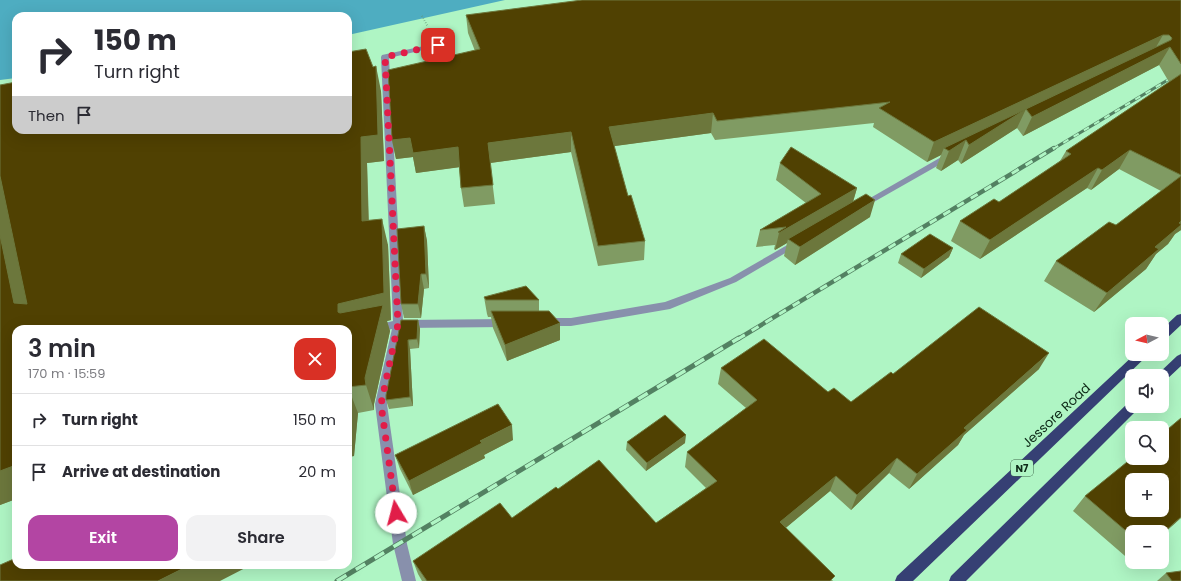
<!DOCTYPE html>
<html lang="en">
<head>
<meta charset="utf-8">
<style>
	body { margin:0; font-family:Poppins,sans-serif; background:#f2f2f3; color:#2b2b33; height:100vh; display:flex; flex-direction:column; font-size:15px; white-space:nowrap }
	* { box-sizing:border-box; margin:0 }
	p { font-size:13px; color:#7c7c81 }
	.icon { flex:none; width:22px; height:22px; fill:none; stroke:currentColor; stroke-width:2; stroke-linecap:round; stroke-linejoin:round }
	.map { position:relative; flex:1; overflow:hidden }
	.drawer { position:absolute; left:12px; top:325px; width:340px; height:244px; display:flex; flex-direction:column; background:#fff; border-radius:12px; box-shadow:0 4px 16px #0002 }
	.drawer>* { flex:none }
	.top-card { position:absolute; left:12px; top:12px; width:340px; height:122px; border-radius:12px; box-shadow:0 4px 16px #0002; background:#fff; color:#2b2b33; overflow:hidden }
	.needle { width:26px; rotate:263deg }
	.controls { position:absolute; left:1125px; top:317px; display:grid; gap:8px }
	.controls a { display:grid; place-items:center; width:44px; height:44px; border-radius:8px; background:#fff; box-shadow:0 4px 16px #0002; font-size:20px }
	.pin { position:absolute; display:grid; place-items:center; width:34px; height:34px; color:#fff; margin:-17px; border-radius:8px; box-shadow:0 2px 6px #0006 }
	.me { position:absolute; width:44px; margin:-22px; rotate:352deg; stroke-linejoin:round; filter:drop-shadow(0 0 3px #0008) }
	.turn { display:flex; align-items:center; gap:14px; height:84px; padding:0 16px; font-size:18px }
	.turn .icon { width:52px; height:52px; stroke-width:2.5 }
	.turn b { display:block; font-size:28px; line-height:34px }
	.then { display:flex; align-items:center; height:38px; padding:0 16px; background:#0003; gap:8px; font-size:15px }
	.round { display:grid; place-items:center; flex:none; width:42px; height:42px; border-radius:12px; background:#f2f2f3 }
	.headline { display:flex; align-items:center; justify-content:space-between; height:68px; padding:0 16px }
	h1 { font-size:24px; font-weight:600; line-height:30px }
	.primary-button { display:flex; gap:8px; margin-top:auto; padding:8px 16px }
	.primary-button a { flex:1; height:46px; border-radius:12px; background:#b345a3; color:#fff; font-size:16px; font-weight:600; line-height:46px; text-align:center }
	.primary-button a+a { background:#f2f2f3; color:#2b2b33 }
	ul { padding:0; list-style:none }
	li { display:flex; align-items:center; gap:12px; height:52px; padding:0 16px; border-top:1px solid #e1e1e2 }
	li div { flex:1 }
	li b { display:block; font-size:15px }
	li em { font-style:normal }
	.map>svg:first-child { display:block }
	.water { fill:#4eadc1 }
	.lines { fill:none; stroke-linecap:round; stroke-linejoin:round }
	.path { stroke:#619371; stroke-width:2; stroke-dasharray:0.5 2; stroke-linecap:butt }
	.minor { fill:#8890ac; fill-rule:evenodd }
	.trunk { fill:#364074; fill-rule:evenodd }
	.rail-far2-casing { stroke:#538162; stroke-width:3 }
	.rail-far1-casing { stroke:#538162; stroke-width:4.5 }
	.rail-casing { stroke:#538162; stroke-width:5 }
	.rail-far2 { stroke:#aff5c4; stroke-width:2; stroke-dasharray:6; stroke-linecap:butt }
	.rail-far1 { stroke:#aff5c4; stroke-width:3; stroke-dasharray:8; stroke-linecap:butt }
	.rail { stroke:#aff5c4; stroke-width:3.5; stroke-dasharray:11; stroke-linecap:butt }
	.wall { fill:#809b63 }
	.shaded-wall { fill:#6c773c }
	.building { fill:#504102; stroke:#6c773c; fill-rule:evenodd }
	.route { stroke:#e11d48; stroke-width:7; stroke-dasharray:0 12.6 }
	.labels { text-anchor:middle; stroke-width:4; stroke-linejoin:round; paint-order:stroke }
	.shield { fill:#aff5c4; stroke:#3e664b; stroke-width:1 }
	.shield-label { font-size:10px; font-weight:bold; fill:#0d2917 }
	.near-street-label { font-size:13px; fill:#0d2917; stroke:#aff5c4 }
</style>
</head>
<body>
<div class="map">
<svg width="1181" height="581" viewBox="0 0 1181 581">
	<rect width="100%" height="100%" fill="#aff5c4"/>
	<path class="water" d="M 0,0 L 505,0 L 348,35 L 348,16 L 16,16 L 16,78 L 0,80 Z"/>
	<g class="lines">
		<path class="path" d="M 422,16 L 428,27"/>
		<path class="minor" d="M 438,43 L 440,44 L 440,46 L 389,58 L 403,320 L 506,319 L 510,320 L 511,323 L 510,326 L 506,327 L 402,328 L 387,404 L 407,544 L 416,581 L 402,581 L 393,544 L 375,404 L 392,329 L 376,333 L 372,332 L 371,329 L 372,326 L 393,321 L 381,57 L 382,55 Z
			M 950,152 L 954,155 L 953,157 L 865,207 L 859,207 L 858,205 Z
			M 796,240 L 801,243 L 799,245 L 736,282 L 670,309 L 571,326 L 546,326 L 542,325 L 541,322 L 542,319 L 546,318 L 571,318 L 665,302 L 730,278 Z"/>
		<path class="trunk" d="M 1181,314 L 1181,325 L 1166,339 L 1162,340 L 1162,329 L 1177,315 Z
			M 1135,354 L 1149,354 L 913,581 L 895,581 L 897,576 Z
			M 1181,354 L 1181,366 L 1166,380 L 1162,382 L 1162,376 L 1156,376 L 1158,374 L 1177,356 Z
			M 1132,401 L 1132,406 L 1139,406 L 1137,410 L 966,581 L 949,581 L 951,576 L 1129,402 Z"/>
		<g class="rail-far2-casing">
			<path id="rail-far2" d="M 1053,149 L 1181,72"/>
		</g>
		<g class="rail-far1-casing">
			<path id="rail-far1" d="M 738,339 L 1054,148"/>
		</g>
		<g class="rail-casing">
			<path id="rail" d="M 337,581 L 739,338"/>
		</g>
		<use href="#rail-far2" class="rail-far2"/>
		<use href="#rail-far1" class="rail-far1"/>
		<use href="#rail" class="rail"/>
	</g>
	<path class="wall" d="M 1181,0 L 1181,230 L 1175,234 L 1168,244 L 1156,254 L 1146,269 L 1094,312 L 1044,281 L 1056,261 L 1116,225 L 1161,191 L 1119,169 L 1091,190 L 1087,188 L 980,259 L 951,241 L 960,221 L 999,202 L 1060,161 L 1066,151 L 1169,82 L 1159,65 L 1023,136 L 1017,128 L 961,164 L 958,160 L 941,171 L 936,168 L 941,155 L 927,162 L 873,127 L 874,123 L 715,140 L 711,133 L 614,146 L 628,196 L 645,241 L 644,260 L 598,266 L 571,152 L 490,163 L 495,204 L 464,207 L 461,188 L 459,167 L 416,173 L 413,157 L 396,159 L 392,140 L 475,51 L 468,33 L 466,15 Z
		M 0,85 L 381,91 L 384,161 L 367,163 L 369,220 L 388,245 L 391,320 L 387,321 L 390,331 L 374,404 L 374,410 L 358,413 L 354,456 L 348,457 L 348,329 L 16,499 L 0,505 Z
		M 780,163 L 857,188 L 853,202 L 870,217 L 795,265 L 784,256 L 787,243 L 775,250 L 774,249 L 775,245 L 756,247 L 760,230 L 806,203 L 776,180 Z
		M 424,226 L 427,241 L 429,288 L 424,289 L 421,318 L 404,318 L 401,304 Z
		M 953,248 L 949,257 L 921,278 L 898,263 L 901,254 Z
		M 484,297 L 539,300 L 539,311 L 560,323 L 560,340 L 507,361 L 493,328 L 491,317 L 488,317 L 487,314 Z
		M 401,320 L 418,320 L 420,329 L 419,348 L 410,349 L 413,406 L 389,409 L 386,400 Z
		M 721,368 L 828,392 L 851,402 L 893,374 L 1039,369 L 964,435 L 958,445 L 909,489 L 889,473 L 851,510 L 830,491 L 785,528 L 833,581 L 422,581 L 418,574 L 413,561 L 512,518 L 558,489 L 656,523 L 706,488 L 685,467 L 687,452 L 746,408 L 718,384 Z
		M 513,440 L 484,455 L 485,458 L 413,495 L 400,469 L 395,455 Z
		M 627,442 L 685,443 L 646,471 L 626,450 Z
		M 1085,496 L 1132,532 L 1132,562 L 1073,511 Z
		M 1166,573 L 1181,581 L 1157,581 Z"/>
	<path class="shaded-wall" d="M 1163,35 L 1152,54 L 1026,109 L 1017,128 L 961,164 L 969,145 L 966,140 L 958,160 L 941,171 L 949,151 L 944,148 L 941,155 L 927,162 L 934,142 Z
		M 1170,47 L 1159,65 L 1023,136 L 1032,117 Z
		M 376,66 L 381,91 L 384,161 L 367,163 L 369,247 L 362,221 L 361,137 Z
		M 713,113 L 711,133 L 608,147 L 609,127 Z
		M 571,132 L 571,152 L 490,163 L 488,143 Z
		M 410,138 L 458,147 L 461,167 L 416,173 L 413,157 L 396,159 L 392,140 Z
		M 1130,150 L 1119,169 L 1091,190 L 1102,170 Z
		M 1098,168 L 1087,188 L 980,259 L 990,240 Z
		M 0,176 L 33,329 L 14,303 L 0,235 Z
		M 857,188 L 852,205 L 788,239 L 787,243 L 775,250 L 779,233 Z
		M 875,200 L 870,217 L 795,265 L 800,247 Z
		M 382,219 L 388,245 L 391,320 L 387,321 L 390,331 L 374,404 L 374,410 L 366,385 L 338,312 L 338,304 Z
		M 1181,221 L 1181,230 L 1175,234 L 1168,244 L 1156,254 L 1146,269 L 1094,312 L 1107,293 Z
		M 424,226 L 427,241 L 429,288 L 426,274 Z
		M 953,248 L 949,257 L 921,278 L 924,269 Z
		M 421,274 L 424,289 L 421,318 L 418,304 Z
		M 418,320 L 420,329 L 419,348 L 417,339 Z
		M 560,323 L 560,340 L 507,361 L 505,345 Z
		M 408,340 L 410,349 L 413,406 L 410,397 Z
		M 1049,353 L 1039,369 L 964,435 L 958,445 L 909,489 L 917,474 L 964,428 Z
		M 348,387 L 358,413 L 354,456 L 348,457 Z
		M 512,425 L 513,440 L 484,455 L 485,458 L 413,495 L 409,481 L 480,441 Z
		M 686,435 L 685,443 L 646,471 L 647,463 Z
		M 897,458 L 889,473 L 851,510 L 857,495 Z
		M 16,465 L 16,499 L 0,505 L 0,471 Z
		M 348,471 L 351,484 L 348,513 Z
		M 836,476 L 830,491 L 775,537 L 780,522 Z
		M 1181,517 L 1181,518 L 1162,535 L 1162,534 Z
		M 190,565 L 251,565 L 220,581 L 158,581 Z"/>
	<path class="building" d="M 582,0 L 1181,0 L 1181,64 L 1170,47 L 1032,117 L 1026,109 L 969,145 L 966,140 L 949,151 L 944,148 L 1171,40 L 1172,38 L 1169,35 L 1163,35 L 934,142 L 879,108 L 890,102 L 717,121 L 713,113 L 609,127 L 628,196 L 631,195 L 645,241 L 598,246 L 571,132 L 488,143 L 493,185 L 461,188 L 458,147 L 413,153 L 410,138 L 392,140 L 388,70 L 480,49 L 466,15 Z
		M 366,49 L 373,67 L 376,66 L 378,135 L 361,137 L 362,221 L 382,219 L 384,293 L 338,304 L 338,312 L 340,313 L 383,305 L 365,378 L 366,385 L 348,387 L 348,391 L 348,329 L 16,329 L 16,465 L 0,471 L 0,235 L 14,303 L 27,304 L 0,176 L 0,85 L 16,82 L 16,130 L 348,130 L 348,52 Z
		M 1181,74 L 1181,175 L 1130,150 L 1102,170 L 1098,168 L 990,240 L 960,221 L 994,199 L 999,202 L 1071,154 L 1066,151 Z
		M 791,147 L 857,188 L 779,233 L 778,232 L 786,227 L 760,230 L 821,194 L 780,163 Z
		M 1181,176 L 1181,221 L 1179,223 L 1181,224 L 1181,225 L 1155,247 L 1159,249 L 1107,293 L 1056,261 L 1109,222 L 1116,225 Z
		M 866,194 L 875,200 L 800,247 L 788,239 Z
		M 424,226 L 426,274 L 421,274 L 418,304 L 401,304 L 397,229 Z
		M 930,234 L 953,248 L 924,269 L 901,254 Z
		M 526,286 L 539,300 L 486,300 L 484,297 Z
		M 979,307 L 1049,353 L 964,428 L 967,430 L 917,474 L 897,458 L 857,495 L 836,476 L 780,522 L 835,576 L 830,581 L 427,581 L 413,561 L 500,503 L 512,518 L 556,487 L 558,489 L 599,460 L 656,523 L 717,481 L 687,452 L 757,400 L 721,368 L 764,339 L 828,392 L 834,388 L 851,402 L 891,372 L 893,374 Z
		M 491,311 L 549,311 L 560,323 L 505,345 Z
		M 401,320 L 418,320 L 417,339 L 408,340 L 410,397 L 386,400 L 386,395 Z
		M 498,404 L 512,425 L 480,441 L 482,443 L 409,481 L 395,455 Z
		M 665,415 L 686,435 L 647,463 L 627,442 Z
		M 1181,418 L 1181,517 L 1162,534 L 1162,532 L 1132,532 L 1132,536 L 1085,496 L 1132,458 L 1162,458 L 1162,434 ZM 1132,480 L 1162,480 L 1162,510 L 1132,510 Z
		M 16,558 L 16,565 L 190,565 L 158,581 L 0,581 L 0,565 Z
		M 1181,571 L 1181,581 L 1172,581 L 1166,573 Z"/>
	<g class="lines">
		<path class="route" d="M 396,513 L 381,404 L 398,324 L 385,57 L 438,45"/>
	</g>
	<g class="labels">
		<rect class="shield" x="1011" y="460" width="22" height="16" rx="3"/>
		<g class="shield-label">
			<text x="1022" y="472">N7</text>
		</g>
		<g class="near-street-label">
			<text transform="translate(1056 415) rotate(-43)" y="5">Jessore Road</text>
		</g>
	</g>
</svg>
<div class="controls">
<a><svg class="needle" viewBox="-14 -14 28 28"><path d="M0-13l5 13h-10z" fill="#e53935"/><path d="M0 13l5-13h-10z" fill="#7c7c81"/></svg></a>
<a><svg class="icon" aria-label="sound" viewBox="0 0 24 24"><path d="M4 9h4l5-4v14l-5-4H4zM17 9q2 3 0 6"/></svg></a>
<a><svg class="icon" aria-label="search" viewBox="0 0 24 24"><circle cx="10" cy="10" r="6"/><path d="M15 15l6 6"/></svg></a>
<a>+</a>
<a>−</a>
</div>
<div class="pin" style="left:438px;top:45px;background:#d93025"><svg class="icon" aria-label="arrive" viewBox="0 0 24 24"><path d="M6 21V4h12l-3 4 3 4H6"/></svg></div>
<svg class="me" style="left:396px;top:513px" viewBox="-20 -20 40 40"><circle r="19" fill="#fff"/><path d="M0-13L10 11 0 6-10 11z" fill="#e11d48"/></svg>
<div class="top-card">
<div class="turn"><svg class="icon" aria-label="right" viewBox="0 0 24 24"><path d="M7 20v-9h11M14 6l5 5-5 5"/></svg><div><b>150 m</b>Turn right</div></div>
<div class="then">Then<svg class="icon" aria-label="arrive" viewBox="0 0 24 24"><path d="M6 21V4h12l-3 4 3 4H6"/></svg></div>
</div>
<section class="drawer">
<div class="headline"><div><h1>3 min</h1><p>170 m · 15:59</p></div><a class="round" style="background:#d93025;color:#fff"><svg class="icon" aria-label="close" viewBox="0 0 24 24"><path d="M6 6l12 12M18 6L6 18"/></svg></a></div>
<ul>
<li><svg class="icon" aria-label="right" viewBox="0 0 24 24"><path d="M7 20v-9h11M14 6l5 5-5 5"/></svg><div><b>Turn right</b></div><em>150 m</em></li>
<li><svg class="icon" aria-label="arrive" viewBox="0 0 24 24"><path d="M6 21V4h12l-3 4 3 4H6"/></svg><div><b>Arrive at destination</b></div><em>20 m</em></li>
</ul>
<div class="primary-button"><a>Exit</a><a>Share</a></div>
</section>
</div>
</body>
</html>
